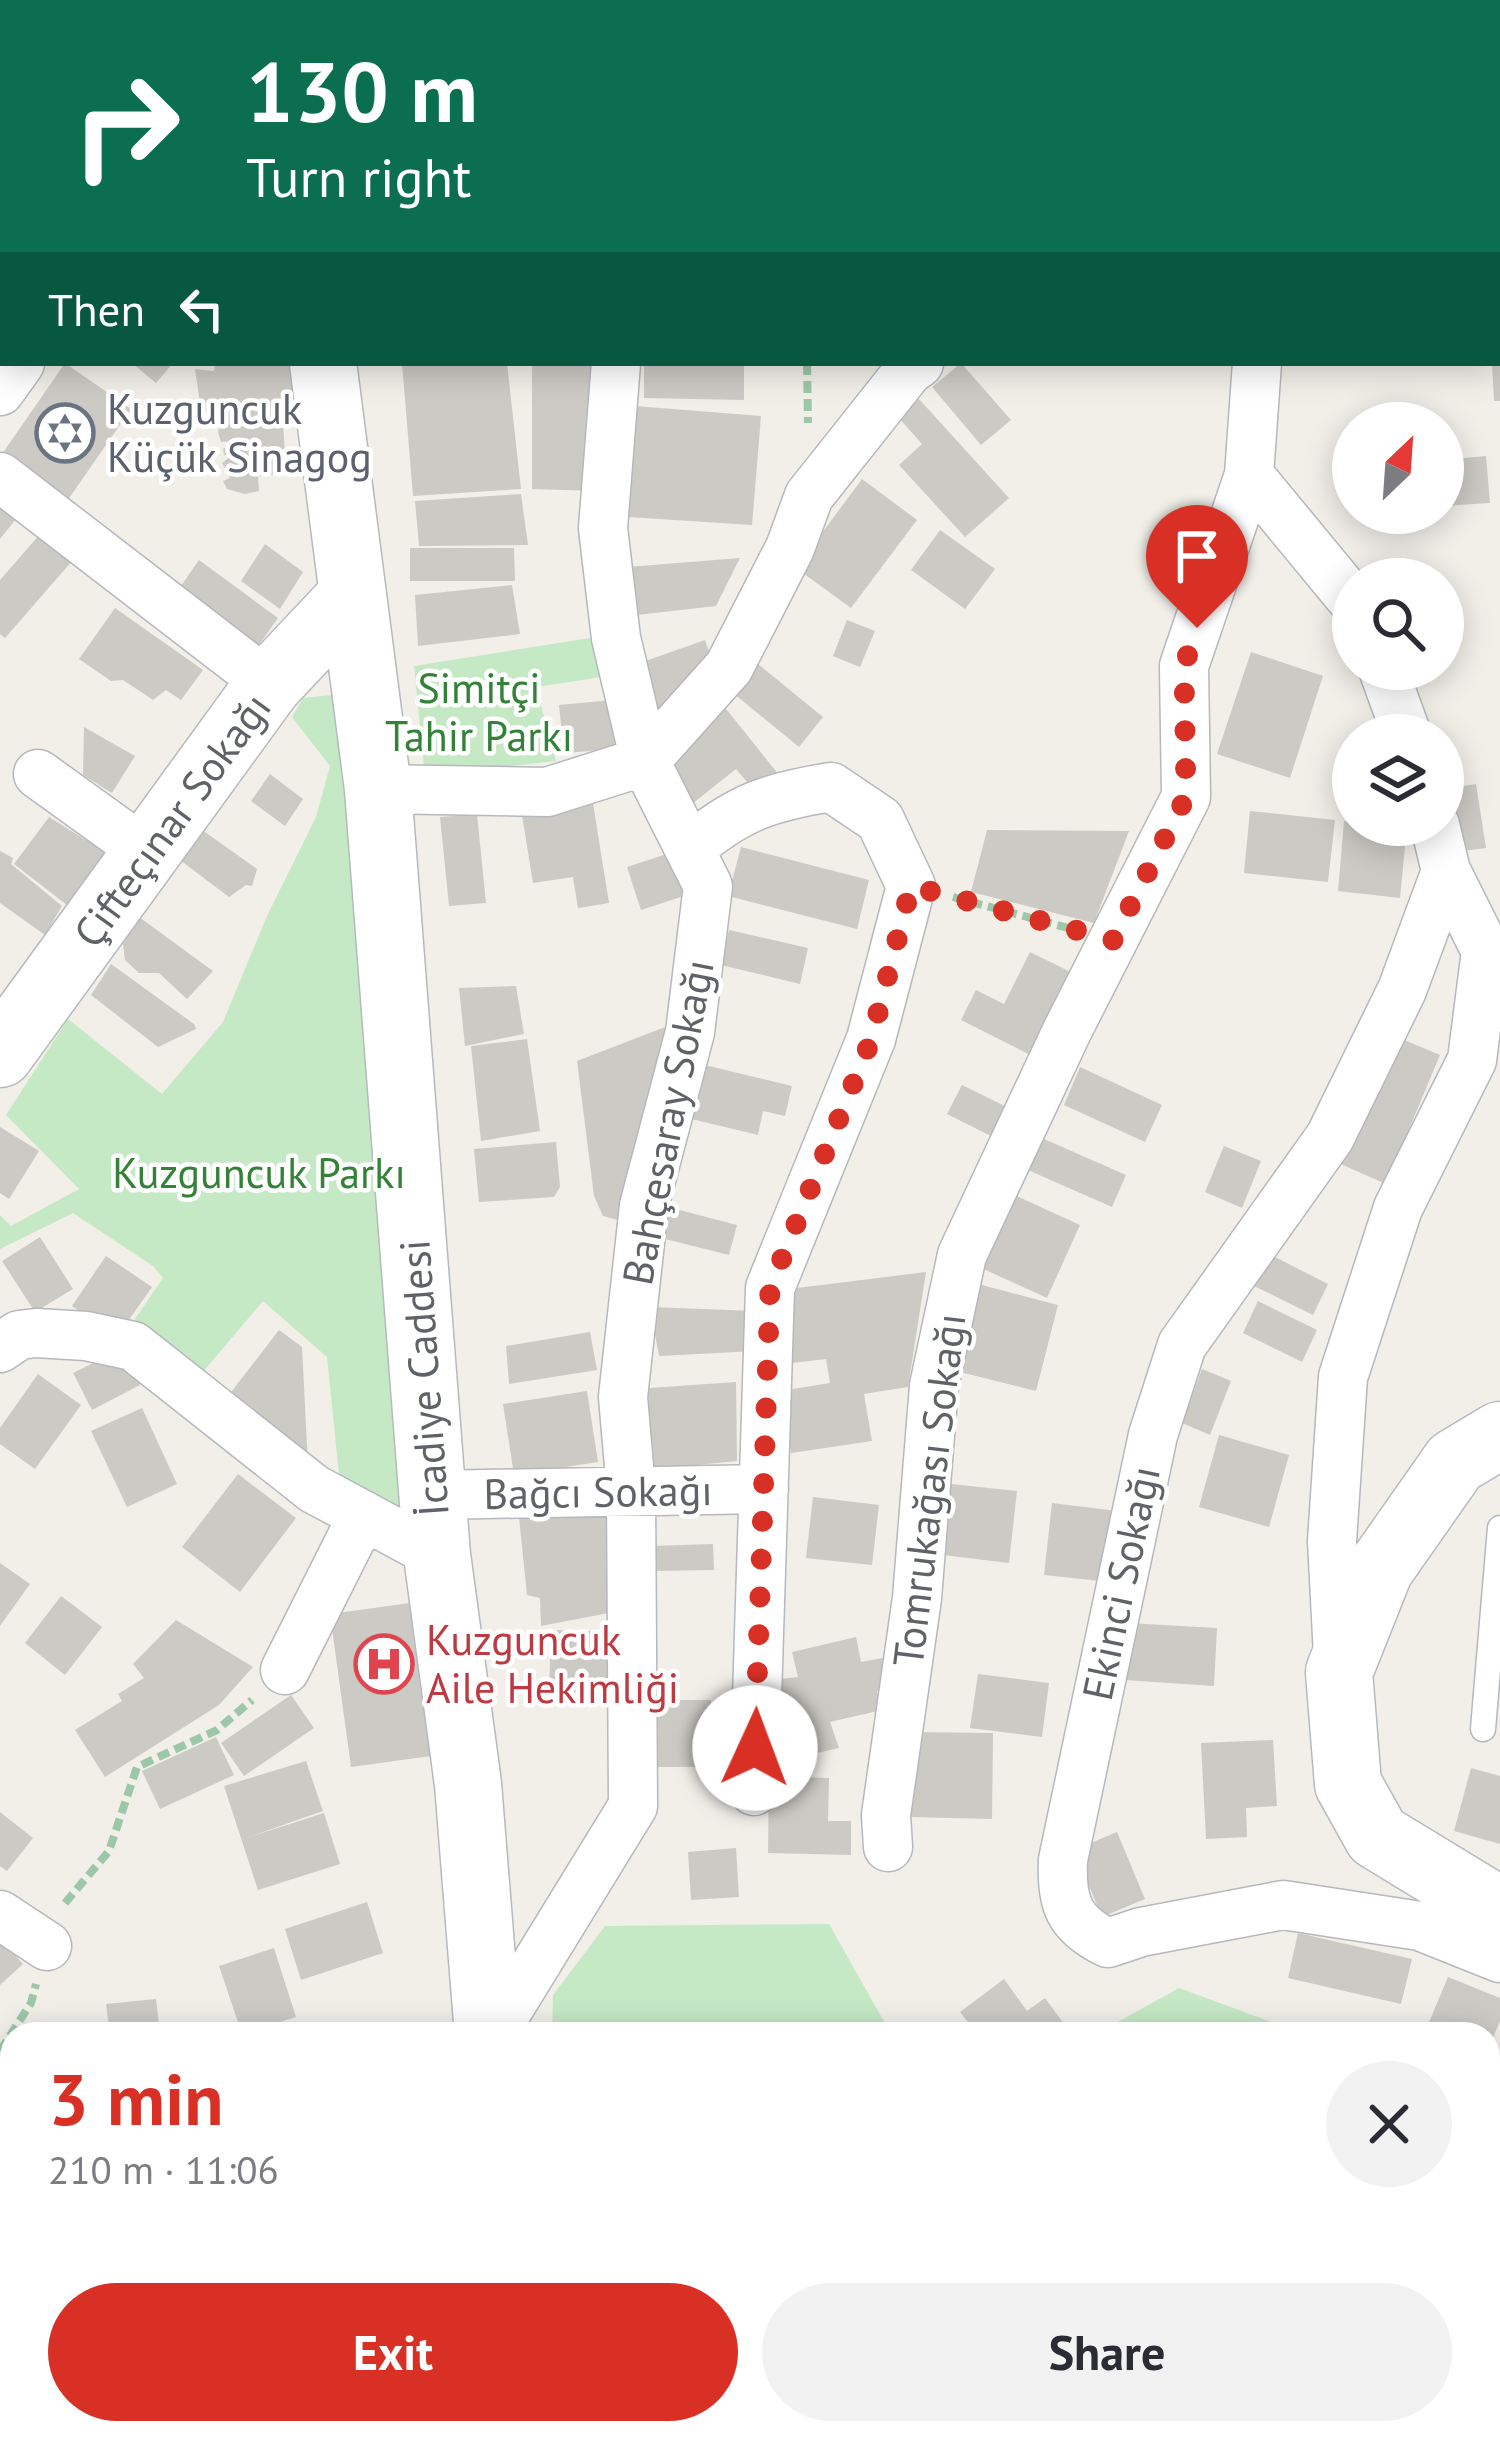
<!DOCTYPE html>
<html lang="en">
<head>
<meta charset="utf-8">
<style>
	body { margin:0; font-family:"PT Sans",sans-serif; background:#f2f2f3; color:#2b2b33; height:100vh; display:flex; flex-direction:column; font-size:45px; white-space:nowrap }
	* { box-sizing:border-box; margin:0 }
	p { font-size:39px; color:#7c7c81 }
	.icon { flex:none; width:66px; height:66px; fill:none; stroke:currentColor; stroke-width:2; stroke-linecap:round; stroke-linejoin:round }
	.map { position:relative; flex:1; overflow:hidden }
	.sheet { position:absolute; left:0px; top:2022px; width:1500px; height:423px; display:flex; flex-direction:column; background:#fff; border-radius:36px 36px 0 0; box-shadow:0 6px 30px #0003 }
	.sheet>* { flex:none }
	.banner { position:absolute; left:0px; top:0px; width:1500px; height:366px; box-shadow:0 6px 30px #0003; background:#0b6e4f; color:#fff; overflow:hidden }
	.needle { width:78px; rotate:25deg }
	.controls { position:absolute; left:1332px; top:402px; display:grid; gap:24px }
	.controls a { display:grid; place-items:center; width:132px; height:132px; border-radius:50%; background:#fff; box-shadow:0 6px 30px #0003; font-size:60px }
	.pin { position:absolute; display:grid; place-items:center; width:102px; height:102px; color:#fff; margin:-123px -51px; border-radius:50% 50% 50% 0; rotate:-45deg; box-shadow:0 0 12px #0007 }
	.pin .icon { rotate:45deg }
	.me { position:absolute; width:132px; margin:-66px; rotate:2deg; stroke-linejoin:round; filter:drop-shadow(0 0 9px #0008) }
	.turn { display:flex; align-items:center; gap:42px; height:252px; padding:0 48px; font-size:54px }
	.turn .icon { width:156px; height:156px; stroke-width:2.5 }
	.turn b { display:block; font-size:84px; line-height:102px }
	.then { display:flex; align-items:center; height:114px; padding:0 48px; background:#0003; gap:24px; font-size:45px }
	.round { display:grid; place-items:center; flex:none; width:126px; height:126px; border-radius:63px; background:#f2f2f3 }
	.headline { display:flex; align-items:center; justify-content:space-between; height:204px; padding:0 48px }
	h1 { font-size:72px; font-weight:600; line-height:90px; color:#d93025 }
	.button { display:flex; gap:24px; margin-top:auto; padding:24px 48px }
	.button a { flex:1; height:138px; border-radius:72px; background:#d93025; color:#fff; font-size:48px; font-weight:600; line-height:138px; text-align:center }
	.button a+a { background:#f2f2f3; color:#2b2b33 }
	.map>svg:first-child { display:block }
	.green { fill:#c5e8c5 }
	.building { fill:#cccac5 }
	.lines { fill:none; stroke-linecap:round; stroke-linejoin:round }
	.lane-casing { stroke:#b5b8bc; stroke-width:27 }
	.street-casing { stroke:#b5b8bc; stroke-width:51 }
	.secondary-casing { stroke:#b6babf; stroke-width:69 }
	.path { stroke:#9cc7a9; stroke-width:8; stroke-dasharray:12 6; stroke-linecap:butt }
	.lane { stroke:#fff; stroke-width:24 }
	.street { stroke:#fff; stroke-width:48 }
	.secondary { stroke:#fff; stroke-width:66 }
	.route { stroke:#d93025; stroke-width:21; stroke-dasharray:0 37.8 }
	.labels { text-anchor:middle; stroke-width:9; stroke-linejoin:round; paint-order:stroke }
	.worship-label { font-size:42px; fill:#5b616d; stroke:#fff; text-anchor:start }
	.park-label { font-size:42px; fill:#348238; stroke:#fff }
	.street-label { font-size:42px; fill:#5f6368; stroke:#fff }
	.health-label { font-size:42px; fill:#be3a42; stroke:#fff; text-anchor:start }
</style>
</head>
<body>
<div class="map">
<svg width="1500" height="2443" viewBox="0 0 1500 2443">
	<rect width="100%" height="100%" fill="#f1efe8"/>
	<path class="green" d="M 596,637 L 602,677 L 536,687 L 556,761 L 425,775 L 414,666 Z
		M 342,694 L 418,1526 L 340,1484 L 327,1357 L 263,1301 L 197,1379 L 128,1329 L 163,1278 L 153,1266 L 73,1213 L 0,1249 L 0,1215 L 11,1226 L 79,1189 L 6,1115 L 68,1019 L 162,1094 L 223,1022 L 267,916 L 316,817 L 330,766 L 292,717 L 303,698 Z
		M 829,1924 L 891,2034 L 552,2034 L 553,1995 L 605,1926 Z
		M 1179,1988 L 1304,2034 L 1096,2034 Z
		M 470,2433 L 659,2433 L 670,2443 L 479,2443 Z
		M 789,2433 L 1134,2433 L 1115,2443 L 799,2443 Z"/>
	<path class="building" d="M 65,363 L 131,409 L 65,504 L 0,457 Z
		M 132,363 L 173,363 L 156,383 Z
		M 215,363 L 302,363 L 313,416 L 283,422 L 286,473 L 258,476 L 259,491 L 245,494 L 227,489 L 223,481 L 230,478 L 222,463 L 232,455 L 224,455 L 223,449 L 234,441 L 221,442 L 218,432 L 222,414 L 216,410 L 213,425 L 207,422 L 208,414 L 201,410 L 195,369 L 214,371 Z
		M 402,363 L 507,363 L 521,489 L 413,496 Z
		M 532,363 L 594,363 L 596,491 L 532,489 Z
		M 644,363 L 744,363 L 744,400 L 644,398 Z
		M 961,363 L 1011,420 L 981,445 L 932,387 Z
		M 1492,363 L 1500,363 L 1500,401 L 1494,401 Z
		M 919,399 L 1009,498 L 965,537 L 899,465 L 922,444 L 898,417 Z
		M 635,406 L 761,416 L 752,525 L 628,517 Z
		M 1486,456 L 1490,503 L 1443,506 L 1443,460 Z
		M 862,479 L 917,520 L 851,608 L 796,568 Z
		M 521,494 L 528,545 L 419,546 L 415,501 Z
		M 0,505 L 16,519 L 0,539 Z
		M 940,530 L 995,569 L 965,609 L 911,570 Z
		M 41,533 L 73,560 L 5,638 L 0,634 L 0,580 Z
		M 265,544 L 303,572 L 280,609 L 241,581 Z
		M 410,548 L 514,548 L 515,581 L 410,581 Z
		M 740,558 L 716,606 L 628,616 L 628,567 Z
		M 199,560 L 278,618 L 251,656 L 174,596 Z
		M 512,585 L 520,634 L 418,646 L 415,595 Z
		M 115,608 L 203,670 L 181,700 L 166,690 L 153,700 L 123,680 L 111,681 L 79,659 Z
		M 847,620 L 875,631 L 860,667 L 833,656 Z
		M 705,640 L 715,669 L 658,723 L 637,664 Z
		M 1251,652 L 1323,676 L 1290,778 L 1217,754 Z
		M 752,659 L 823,717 L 799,747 L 728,689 Z
		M 624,699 L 629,748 L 564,753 L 559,705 Z
		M 723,705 L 783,780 L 761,798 L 736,769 L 692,804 L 655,759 Z
		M 84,727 L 135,756 L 112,793 L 83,775 Z
		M 270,774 L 303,799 L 285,826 L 251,801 Z
		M 1476,784 L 1486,848 L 1448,853 L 1443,789 Z
		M 591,791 L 609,903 L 578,908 L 573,877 L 533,883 L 520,803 Z
		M 1250,811 L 1335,820 L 1328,882 L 1244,873 Z
		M 477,814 L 486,903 L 449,906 L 440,817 Z
		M 49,817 L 108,854 L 72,909 L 14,864 Z
		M 1344,821 L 1353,822 L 1353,825 L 1407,827 L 1400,898 L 1338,891 Z
		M 191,822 L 257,869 L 252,886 L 246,885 L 229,897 L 172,854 Z
		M 987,830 L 1129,831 L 1094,923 L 971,892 Z
		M 741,847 L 869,880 L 857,929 L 728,896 Z
		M 682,849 L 696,892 L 641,910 L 627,867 Z
		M 0,851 L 13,858 L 11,864 L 62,906 L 45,935 L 0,903 Z
		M 139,917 L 213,971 L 187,999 L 159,973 L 139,973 L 125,960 L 123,944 Z
		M 729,930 L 808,948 L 800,984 L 721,965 Z
		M 1030,952 L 1085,979 L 1044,1062 L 961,1020 L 976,990 L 1004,1004 Z
		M 111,964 L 194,1024 L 196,1029 L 158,1047 L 91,995 Z
		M 516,986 L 524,1034 L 465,1046 L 459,988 Z
		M 665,1027 L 683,1044 L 628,1223 L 603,1216 L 594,1196 L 577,1061 Z
		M 1390,1034 L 1440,1055 L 1386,1184 L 1336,1162 Z
		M 527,1039 L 540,1131 L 481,1141 L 471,1046 Z
		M 692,1062 L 792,1086 L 785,1116 L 763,1111 L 758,1135 L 679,1116 Z
		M 1080,1067 L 1162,1105 L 1145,1142 L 1064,1105 Z
		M 962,1085 L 1019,1113 L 1005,1143 L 947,1114 Z
		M 0,1127 L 39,1151 L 9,1199 L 0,1193 Z
		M 1035,1135 L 1126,1175 L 1112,1207 L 1021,1167 Z
		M 556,1142 L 560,1187 L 554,1197 L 479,1202 L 474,1149 Z
		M 1224,1146 L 1261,1161 L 1242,1208 L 1205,1192 Z
		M 1012,1194 L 1080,1225 L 1047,1298 L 979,1267 Z
		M 668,1207 L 737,1225 L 729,1255 L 661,1238 Z
		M 40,1237 L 73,1289 L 35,1312 L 2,1261 Z
		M 1269,1254 L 1328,1284 L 1313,1315 L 1254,1286 Z
		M 106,1256 L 152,1287 L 117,1337 L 72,1306 Z
		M 926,1272 L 908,1387 L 864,1394 L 872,1441 L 791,1453 L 781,1391 L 830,1383 L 826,1359 L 792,1363 L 781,1290 Z
		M 974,1283 L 1058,1305 L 1036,1391 L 952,1370 Z
		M 1258,1301 L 1317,1330 L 1302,1362 L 1243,1333 Z
		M 650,1307 L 755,1311 L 756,1351 L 659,1356 Z
		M 279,1330 L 302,1347 L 308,1465 L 225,1400 Z
		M 590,1332 L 597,1370 L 509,1384 L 506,1346 Z
		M 121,1349 L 140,1385 L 92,1410 L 73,1373 Z
		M 1202,1369 L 1231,1381 L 1210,1435 L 1182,1423 Z
		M 38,1374 L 81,1405 L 35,1469 L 0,1444 L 0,1428 Z
		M 736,1382 L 737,1461 L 667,1468 L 639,1479 L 635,1389 Z
		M 587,1391 L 598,1462 L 514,1475 L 503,1404 Z
		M 142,1408 L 177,1484 L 127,1507 L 91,1431 Z
		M 1219,1435 L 1289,1455 L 1269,1527 L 1199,1507 Z
		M 238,1474 L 296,1518 L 240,1592 L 182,1547 Z
		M 951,1484 L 1017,1491 L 1009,1563 L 943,1555 Z
		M 813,1497 L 879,1505 L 872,1565 L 806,1558 Z
		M 517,1498 L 613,1501 L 619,1611 L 541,1626 L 540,1598 L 527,1595 Z
		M 1052,1503 L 1117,1511 L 1109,1582 L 1044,1575 Z
		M 713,1544 L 714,1570 L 652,1571 L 651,1546 Z
		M 0,1563 L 30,1584 L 0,1626 Z
		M 61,1596 L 102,1627 L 65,1675 L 25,1643 Z
		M 410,1603 L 431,1756 L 351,1767 L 330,1614 Z
		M 176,1620 L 253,1667 L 219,1705 L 105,1777 L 75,1730 L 122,1701 L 118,1694 L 144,1678 L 133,1664 Z
		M 1128,1623 L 1217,1628 L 1214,1686 L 1124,1680 Z
		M 551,1630 L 623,1632 L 622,1693 L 549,1692 Z
		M 856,1637 L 861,1662 L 888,1657 L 894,1688 L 877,1691 L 882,1710 L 830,1722 L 839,1748 L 782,1761 L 786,1709 L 780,1679 L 798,1677 L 792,1652 Z
		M 978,1674 L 1049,1683 L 1042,1737 L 970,1728 Z
		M 291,1695 L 314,1728 L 244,1776 L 221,1743 Z
		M 651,1700 L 711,1700 L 711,1767 L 650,1767 Z
		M 910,1732 L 993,1733 L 992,1819 L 909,1817 Z
		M 216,1737 L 234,1775 L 160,1809 L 142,1771 Z
		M 1273,1740 L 1277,1806 L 1246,1808 L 1247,1837 L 1206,1839 L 1201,1743 Z
		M 306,1761 L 323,1811 L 246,1838 L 324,1813 L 340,1864 L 258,1890 L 224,1786 Z
		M 1471,1768 L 1500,1776 L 1500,1844 L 1454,1831 Z
		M 769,1776 L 829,1778 L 828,1821 L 851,1821 L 851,1855 L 768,1853 Z
		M 0,1812 L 33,1838 L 7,1871 L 0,1866 Z
		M 1117,1832 L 1145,1899 L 1102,1917 L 1074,1850 Z
		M 736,1848 L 739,1897 L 691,1900 L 688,1852 Z
		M 367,1902 L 383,1953 L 301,1980 L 285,1929 Z
		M 1298,1933 L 1412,1959 L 1401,2004 L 1288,1978 Z
		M 0,1938 L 23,1964 L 0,1985 Z
		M 274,1948 L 296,2017 L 242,2034 L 219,1966 Z
		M 1448,1977 L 1500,1998 L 1500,2021 L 1488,2050 L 1488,2034 L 1424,2034 Z
		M 1004,1979 L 1027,2011 L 1045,1998 L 1070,2032 L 977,2034 L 960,2012 Z
		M 156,1999 L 160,2034 L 110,2034 L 106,2004 Z
		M 1500,2160 L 1500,2213 L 1488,2197 L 1488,2170 Z
		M 12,2357 L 12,2426 L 0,2428 L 0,2359 Z
		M 119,2433 L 208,2433 L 192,2443 L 123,2443 Z
		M 265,2433 L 321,2433 L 340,2443 L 271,2443 Z
		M 365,2433 L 443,2433 L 453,2443 L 375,2443 Z
		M 1160,2433 L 1268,2433 L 1269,2443 L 1162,2443 Z"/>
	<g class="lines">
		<g class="lane-casing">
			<path id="lane" d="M 1483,1729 L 1500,1528"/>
		</g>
		<g class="street-casing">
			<path id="street" d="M 1271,0 L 1271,3
				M 648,3 L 648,0
				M 1145,3 L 1146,0
				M 0,391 L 20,363
				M 1249,475 L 1353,601
				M 0,477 L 269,684
				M 1383,669 L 1407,735
				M 645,761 L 729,667 L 790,548 L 809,496 L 909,370 L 919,363
				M 38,774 L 149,854
				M 378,789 L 547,792 L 645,761
				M 690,848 C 739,807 769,797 831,787 L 880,820 L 911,886 L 871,1039 L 770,1288 L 754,1791
				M 1446,871 L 1402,990 L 1330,1137 L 1182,1345 L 1153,1435 L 1063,1860 C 1061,1902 1068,1924 1108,1943 L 1141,1932 L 1283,1905 L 1420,1926 L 1500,1958
				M 0,1348 L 19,1335 L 36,1333 L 86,1336 L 133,1346 L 314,1489 L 437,1555
				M 433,1495 L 764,1489
				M 1338,1656 L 1332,1541 L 1343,1377 L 1398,1208 L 1472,1060 L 1486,951 L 1446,871 L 1435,825
				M 285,1670 L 363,1515
				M 888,1847 L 886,1815 L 917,1598 L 934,1386 L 962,1255 L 1067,1031 L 1186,797 L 1184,666 L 1249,475 L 1257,363
				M 0,1915 L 47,1946
				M 493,2034 L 633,1806 L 631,1489 L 623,1397 L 644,1206 L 690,1032 L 708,886 L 645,761 L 616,638 L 603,528 L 616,363
				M 257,2433 L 262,2443"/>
		</g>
		<g class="secondary-casing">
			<path id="secondary" d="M 275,3 L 276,0
				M 323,363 L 378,789 L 437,1555 L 468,1784 L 488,2034
				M 0,1054 L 269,684 L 353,595
				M 1500,1435 L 1455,1462 L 1380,1569 L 1339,1672 L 1348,1784 L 1377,1836 L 1500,1911
				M 1488,2320 L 1500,2309
				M 727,2433 L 737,2443
				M 1368,2443 L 1376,2433"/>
		</g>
		<path class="path" d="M 37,0 L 41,3
			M 828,3 L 829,0
			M 807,363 L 808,423
			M 953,897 L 1072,929
			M 65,1903 L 109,1851 L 137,1767 L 217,1730 L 252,1700
			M 0,2051 L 31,2003 L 36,1984"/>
		<use href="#lane" class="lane"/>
		<use href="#street" class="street"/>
		<use href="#secondary" class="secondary"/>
	</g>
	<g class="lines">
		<path class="route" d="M 755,1748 L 770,1288 L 871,1040 L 911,886 L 1113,940 L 1186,797 L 1184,666 L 1197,628"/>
	</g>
	<defs>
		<g id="synagogue-ring" transform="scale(3)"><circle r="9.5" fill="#fff" stroke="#6b7280" stroke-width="1.5"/><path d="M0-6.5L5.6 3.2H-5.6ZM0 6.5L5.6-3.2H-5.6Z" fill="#6b7280"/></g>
		<g id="hospital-ring" transform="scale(3)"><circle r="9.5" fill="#fff" stroke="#e0444e" stroke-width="1.5"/><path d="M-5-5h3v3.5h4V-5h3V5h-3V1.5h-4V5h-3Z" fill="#e0444e"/></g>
	</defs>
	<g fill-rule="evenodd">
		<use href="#synagogue-ring" x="65" y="433"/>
		<use href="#hospital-ring" x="384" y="1664"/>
	</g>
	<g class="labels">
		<g class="worship-label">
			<text x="107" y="424">Kuzguncuk<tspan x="107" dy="48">Küçük Sinagog</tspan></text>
		</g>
		<g class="park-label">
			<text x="479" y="703">Simitçi<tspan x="479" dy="48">Tahir Parkı</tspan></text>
			<text x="259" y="1188">Kuzguncuk Parkı</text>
		</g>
		<g class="street-label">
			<text transform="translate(172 820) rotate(-54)" y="15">Çifteçınar Sokağı</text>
			<text transform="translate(668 1122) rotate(-79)" y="15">Bahçesaray Sokağı</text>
			<text transform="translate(424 1378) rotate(-94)" y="15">İcadiye Caddesi</text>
			<text transform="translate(929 1490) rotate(-83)" y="15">Tomrukağası Sokağı</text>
			<text transform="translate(598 1492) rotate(-1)" y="15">Bağcı Sokağı</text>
			<text transform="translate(1121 1583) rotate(-78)" y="15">Ekinci Sokağı</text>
		</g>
		<g class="health-label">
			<text x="426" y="1655">Kuzguncuk<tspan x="426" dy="48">Aile Hekimliği</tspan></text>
		</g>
	</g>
</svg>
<div class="controls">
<a><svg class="needle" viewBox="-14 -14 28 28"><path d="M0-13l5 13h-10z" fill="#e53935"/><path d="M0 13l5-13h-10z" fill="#7c7c81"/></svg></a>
<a><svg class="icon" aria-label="search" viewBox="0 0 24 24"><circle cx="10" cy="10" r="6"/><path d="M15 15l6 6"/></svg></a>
<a><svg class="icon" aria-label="layers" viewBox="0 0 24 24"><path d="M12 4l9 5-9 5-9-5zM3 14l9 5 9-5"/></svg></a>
</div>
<div class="pin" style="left:1197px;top:628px;background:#d93025"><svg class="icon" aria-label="arrive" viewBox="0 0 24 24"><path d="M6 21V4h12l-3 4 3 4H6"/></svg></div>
<svg class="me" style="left:755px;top:1748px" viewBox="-20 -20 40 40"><circle r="19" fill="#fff"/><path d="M0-13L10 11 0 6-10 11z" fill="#d93025"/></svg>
<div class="banner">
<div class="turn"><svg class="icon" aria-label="right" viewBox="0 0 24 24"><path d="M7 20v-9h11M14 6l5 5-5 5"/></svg><div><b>130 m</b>Turn right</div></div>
<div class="then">Then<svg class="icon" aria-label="left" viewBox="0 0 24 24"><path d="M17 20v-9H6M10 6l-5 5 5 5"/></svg></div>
</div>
<section class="sheet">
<div class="headline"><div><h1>3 min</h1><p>210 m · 11:06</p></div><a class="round"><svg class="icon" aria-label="close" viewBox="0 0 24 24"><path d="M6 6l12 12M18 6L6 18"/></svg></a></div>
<div class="button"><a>Exit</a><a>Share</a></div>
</section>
</div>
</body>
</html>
